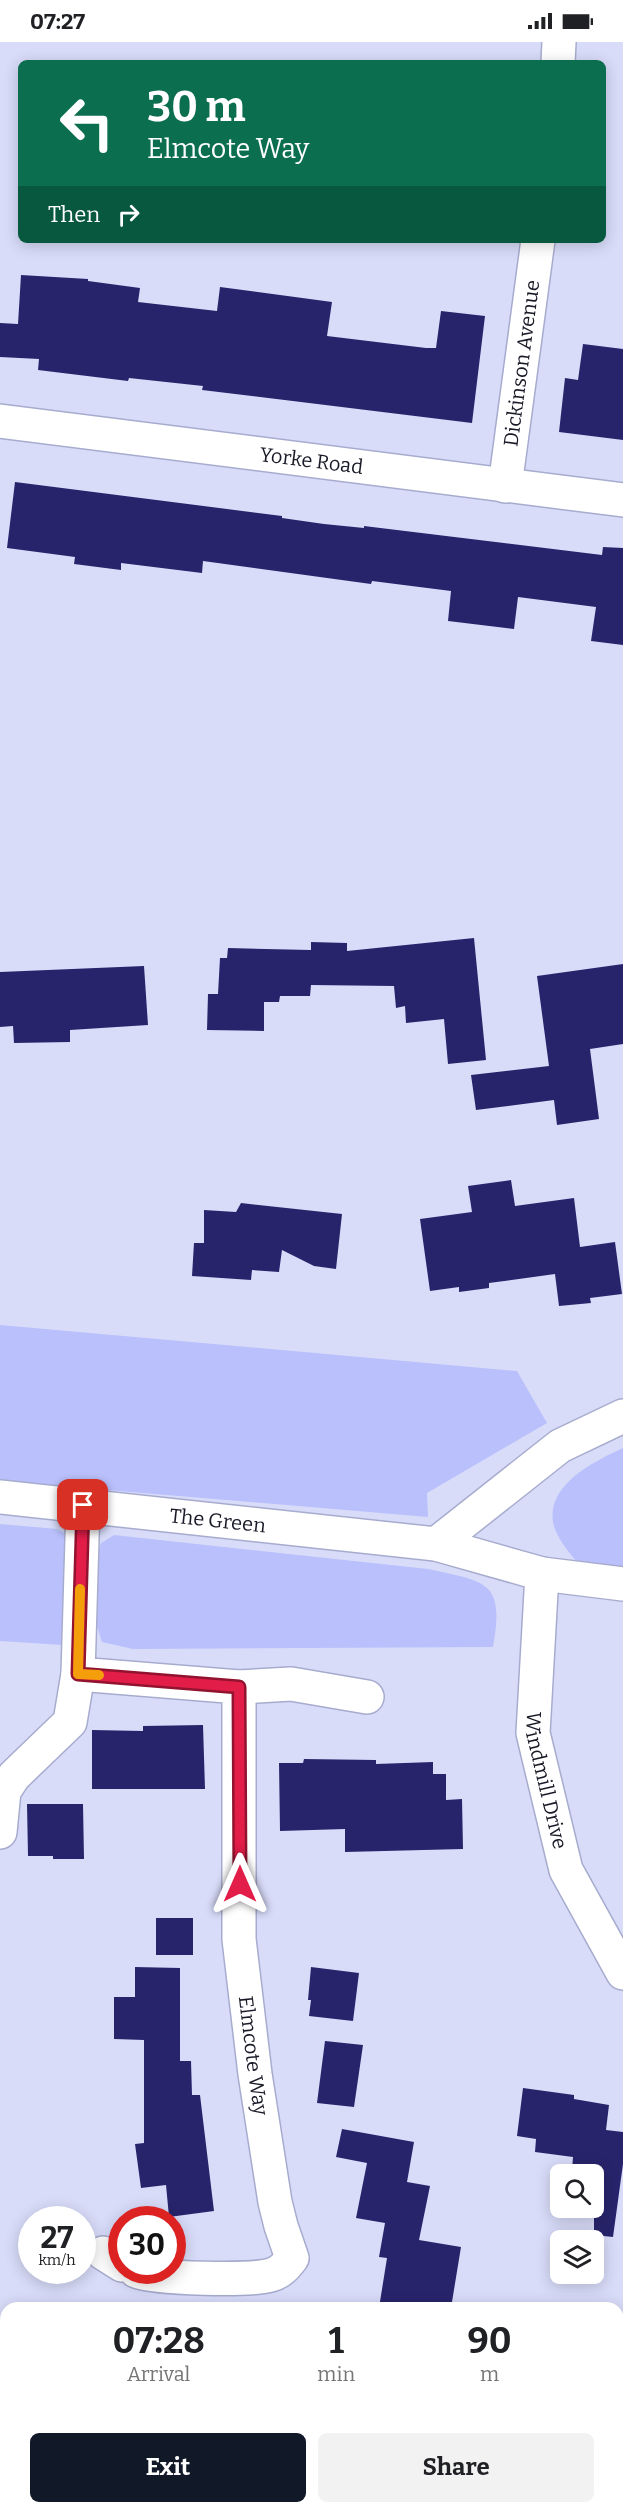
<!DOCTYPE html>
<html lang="en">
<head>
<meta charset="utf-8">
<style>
	body { margin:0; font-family:Bitter,serif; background:#f2f2f2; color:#202124; height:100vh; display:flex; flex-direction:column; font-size:22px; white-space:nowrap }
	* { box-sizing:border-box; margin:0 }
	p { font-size:20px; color:#757577 }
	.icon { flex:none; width:33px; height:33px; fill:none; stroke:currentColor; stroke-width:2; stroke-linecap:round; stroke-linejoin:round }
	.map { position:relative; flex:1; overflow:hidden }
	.details { position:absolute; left:0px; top:2260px; width:624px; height:212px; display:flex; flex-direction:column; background:#fff; border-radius:18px 18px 0 0; box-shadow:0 3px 15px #0003 }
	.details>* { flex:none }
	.hud { position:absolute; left:18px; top:18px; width:588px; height:183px; border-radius:9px; box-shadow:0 3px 15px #0003; background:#0b6e4f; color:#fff; overflow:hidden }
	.controls { position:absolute; left:550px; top:2122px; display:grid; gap:12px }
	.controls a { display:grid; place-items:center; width:54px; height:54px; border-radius:9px; background:#fff; box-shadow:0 3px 15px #0003; font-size:30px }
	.speed { position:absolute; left:18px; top:2164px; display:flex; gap:12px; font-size:30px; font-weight:700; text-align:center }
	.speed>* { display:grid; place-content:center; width:78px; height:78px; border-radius:50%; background:#fff; box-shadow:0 3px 15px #0003; line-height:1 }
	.speed small { font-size:15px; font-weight:400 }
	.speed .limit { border:9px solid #d22; background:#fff; color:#111 }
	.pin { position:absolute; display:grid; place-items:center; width:51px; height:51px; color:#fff; margin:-26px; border-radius:12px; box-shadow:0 3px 9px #0006 }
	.me { position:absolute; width:66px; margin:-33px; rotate:0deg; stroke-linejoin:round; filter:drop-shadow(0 0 4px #0008) }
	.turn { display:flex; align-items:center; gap:21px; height:126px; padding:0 30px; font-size:27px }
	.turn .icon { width:78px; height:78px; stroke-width:2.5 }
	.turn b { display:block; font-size:42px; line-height:51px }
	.then { display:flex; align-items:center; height:57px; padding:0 30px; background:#0003; gap:12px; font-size:22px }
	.eta { display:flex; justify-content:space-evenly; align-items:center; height:102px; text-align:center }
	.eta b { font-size:36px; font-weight:700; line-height:42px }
	.button { display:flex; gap:12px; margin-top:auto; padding:12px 30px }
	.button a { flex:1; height:69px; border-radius:9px; background:#111827; color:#fff; font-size:24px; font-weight:700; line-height:69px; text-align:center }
	.button a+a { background:#f2f2f2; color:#202124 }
	.status { display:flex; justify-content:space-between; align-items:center; height:42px; padding:0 30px; background:#fff; direction:ltr }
	.status svg { height:16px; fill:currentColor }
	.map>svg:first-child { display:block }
	.green { fill:#b9c0fb }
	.building { fill:#28246c }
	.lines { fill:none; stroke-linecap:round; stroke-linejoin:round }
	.minor-casing { stroke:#a7acce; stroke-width:36 }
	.minor { stroke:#fff; stroke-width:33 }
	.route-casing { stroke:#92132f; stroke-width:15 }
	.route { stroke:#e11d48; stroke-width:10 }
	.slow { stroke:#f59e0b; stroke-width:10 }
	.labels { text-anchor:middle; stroke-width:6; stroke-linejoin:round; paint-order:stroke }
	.street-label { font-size:20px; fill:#191a27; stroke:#fff }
</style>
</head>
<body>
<div class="status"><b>07:27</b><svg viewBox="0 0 49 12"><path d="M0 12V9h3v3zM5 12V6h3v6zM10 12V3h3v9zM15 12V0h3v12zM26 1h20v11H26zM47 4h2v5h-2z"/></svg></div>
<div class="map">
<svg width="623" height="2471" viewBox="0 0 623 2471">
	<rect width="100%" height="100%" fill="#d8dcf9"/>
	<path class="green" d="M 0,1283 L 517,1329 L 547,1381 L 427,1451 L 428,1475 L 0,1439 Z
		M 623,1406 L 623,1525 L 577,1520 C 567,1508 556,1495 553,1480 C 547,1442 595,1419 623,1406 Z
		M 0,1482 L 57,1487 L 67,1493 L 63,1603 L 0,1599 Z
		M 114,1493 L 428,1527 C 486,1540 505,1538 493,1605 L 133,1607 L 102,1600 L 96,1581 L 96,1517 L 101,1501 Z"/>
	<path class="building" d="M 21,233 L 88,237 L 88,239 L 140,246 L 138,260 L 217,269 L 220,245 L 332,260 L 327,294 L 426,306 L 436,306 L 441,269 L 485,274 L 472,381 L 202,348 L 203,344 L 129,336 L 128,339 L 38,328 L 39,317 L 0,315 L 0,281 L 18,282 Z
		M 583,302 L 623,307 L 623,398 L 559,390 L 565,336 L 578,338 Z
		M 15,440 L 282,474 L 282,476 L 324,482 L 364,486 L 364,484 L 602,513 L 603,505 L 623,506 L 623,603 L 591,599 L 596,565 L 518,555 L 514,587 L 448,579 L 451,549 L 372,539 L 371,542 L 203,519 L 202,531 L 121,521 L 121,528 L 74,522 L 75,515 L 7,506 Z
		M 474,896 L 486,1018 L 448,1022 L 444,977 L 406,981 L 405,964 L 396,966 L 394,944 L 311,943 L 310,954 L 280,954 L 279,960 L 264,960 L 264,989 L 207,988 L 208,952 L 218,952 L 220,916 L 227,916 L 228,906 L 311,908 L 311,900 L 347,901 L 347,909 Z
		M 623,922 L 623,1002 L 590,1007 L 599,1077 L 557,1083 L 554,1058 L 476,1068 L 471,1033 L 549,1024 L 537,934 Z
		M 144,924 L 148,983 L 70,988 L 70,1000 L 14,1001 L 13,984 L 0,985 L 0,930 Z
		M 511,1138 L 515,1164 L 574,1156 L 580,1205 L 615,1200 L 622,1252 L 590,1256 L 591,1261 L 559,1264 L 555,1232 L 489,1241 L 489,1246 L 459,1250 L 459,1245 L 430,1249 L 420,1177 L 472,1170 L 468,1144 Z
		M 241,1161 L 342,1172 L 336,1227 L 314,1224 L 282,1208 L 279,1230 L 252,1228 L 251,1238 L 192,1234 L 194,1201 L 204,1201 L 204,1168 L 236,1170 Z
		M 203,1683 L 205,1747 L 92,1747 L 92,1688 L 143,1689 L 143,1684 Z
		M 304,1717 L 376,1718 L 376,1722 L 433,1720 L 433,1732 L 446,1732 L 446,1758 L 462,1757 L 463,1807 L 345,1810 L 345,1787 L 280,1789 L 279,1721 L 303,1721 Z
		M 27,1762 L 83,1762 L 84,1817 L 53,1817 L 53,1814 L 28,1814 Z
		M 156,1876 L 193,1876 L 193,1913 L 156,1913 Z
		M 135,1925 L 180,1926 L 180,2019 L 191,2019 L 192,2053 L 200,2053 L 214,2169 L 169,2175 L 166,2143 L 141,2146 L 135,2102 L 144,2101 L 144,1998 L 114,1997 L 114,1955 L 135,1955 Z
		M 311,1925 L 359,1931 L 353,1979 L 309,1974 L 311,1958 L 308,1958 Z
		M 325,1999 L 363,2003 L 354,2065 L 317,2061 Z
		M 523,2046 L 574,2053 L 574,2057 L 609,2063 L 606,2088 L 623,2090 L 623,2122 L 613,2195 L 594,2193 L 594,2132 L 572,2128 L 573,2115 L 535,2110 L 536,2097 L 517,2094 Z
		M 342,2087 L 414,2100 L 407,2140 L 430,2144 L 419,2198 L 461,2205 L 451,2266 L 379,2266 L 387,2216 L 379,2215 L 385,2181 L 356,2176 L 367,2121 L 336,2115 Z"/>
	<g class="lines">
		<g class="minor-casing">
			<g id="minor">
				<path d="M 558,21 L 559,0"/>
				<path id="s1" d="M 0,379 L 623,458"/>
				<path id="s2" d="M 505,444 L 538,198"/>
				<path id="s3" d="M 0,1455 L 436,1502 L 542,1532 L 623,1542"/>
				<path id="s4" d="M 83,1463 L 78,1632 L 239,1645 L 239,1897 L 255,2032 L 275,2160 L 281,2184 L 292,2216 C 286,2224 281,2230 271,2233 C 251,2239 156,2237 136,2229"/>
				<path d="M 436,1502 L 560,1404 L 623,1374"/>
				<path id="s5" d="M 542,1532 L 533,1691 L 566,1828 L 623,1931"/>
				<path d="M 239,1645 L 291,1642 L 367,1655"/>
				<path d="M 0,1790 L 4,1749 L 14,1734 L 70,1680 L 78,1632"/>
				<path d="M 103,2211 L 122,2223"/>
			</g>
		</g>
		<use href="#minor" class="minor"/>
	</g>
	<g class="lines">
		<g class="route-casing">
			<path id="route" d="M 83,1463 L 78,1632 L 239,1645 L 240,1842"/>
		</g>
		<use href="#route" class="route"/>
		<path class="slow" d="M 80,1547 L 78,1632 L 99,1633"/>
	</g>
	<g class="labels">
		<g class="street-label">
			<text dy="7" stroke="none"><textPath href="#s2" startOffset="124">Dickinson Avenue</textPath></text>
			<text dy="7" stroke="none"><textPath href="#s1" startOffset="314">Yorke Road</textPath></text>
			<text dy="7" stroke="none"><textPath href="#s3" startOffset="219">The Green</textPath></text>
			<text dy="7" stroke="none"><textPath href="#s5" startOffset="208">Windmill Drive</textPath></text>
			<text dy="7" stroke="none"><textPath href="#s4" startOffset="700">Elmcote Way</textPath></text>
		</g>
	</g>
</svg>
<div class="controls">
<a><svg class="icon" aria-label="search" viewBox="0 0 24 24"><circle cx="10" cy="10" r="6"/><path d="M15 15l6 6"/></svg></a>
<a><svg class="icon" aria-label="layers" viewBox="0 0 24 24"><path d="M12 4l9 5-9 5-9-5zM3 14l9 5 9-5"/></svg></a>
</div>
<div class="speed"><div>27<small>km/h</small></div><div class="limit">30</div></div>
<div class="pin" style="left:83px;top:1463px;background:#d93025"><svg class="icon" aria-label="arrive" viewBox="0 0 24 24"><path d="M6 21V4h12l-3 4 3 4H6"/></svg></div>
<svg class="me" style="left:240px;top:1842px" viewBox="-20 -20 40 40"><path d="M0-17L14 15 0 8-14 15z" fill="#e11d48" stroke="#fff" stroke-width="4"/></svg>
<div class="hud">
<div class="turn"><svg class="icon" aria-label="left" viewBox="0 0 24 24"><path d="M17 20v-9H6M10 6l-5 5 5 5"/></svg><div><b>30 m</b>Elmcote Way</div></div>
<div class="then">Then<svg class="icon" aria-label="right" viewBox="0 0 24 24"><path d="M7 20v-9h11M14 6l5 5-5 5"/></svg></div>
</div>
<section class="details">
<div class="eta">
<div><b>07:28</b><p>Arrival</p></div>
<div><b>1</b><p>min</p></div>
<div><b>90</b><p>m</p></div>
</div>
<div class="button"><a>Exit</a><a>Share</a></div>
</section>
</div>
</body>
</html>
